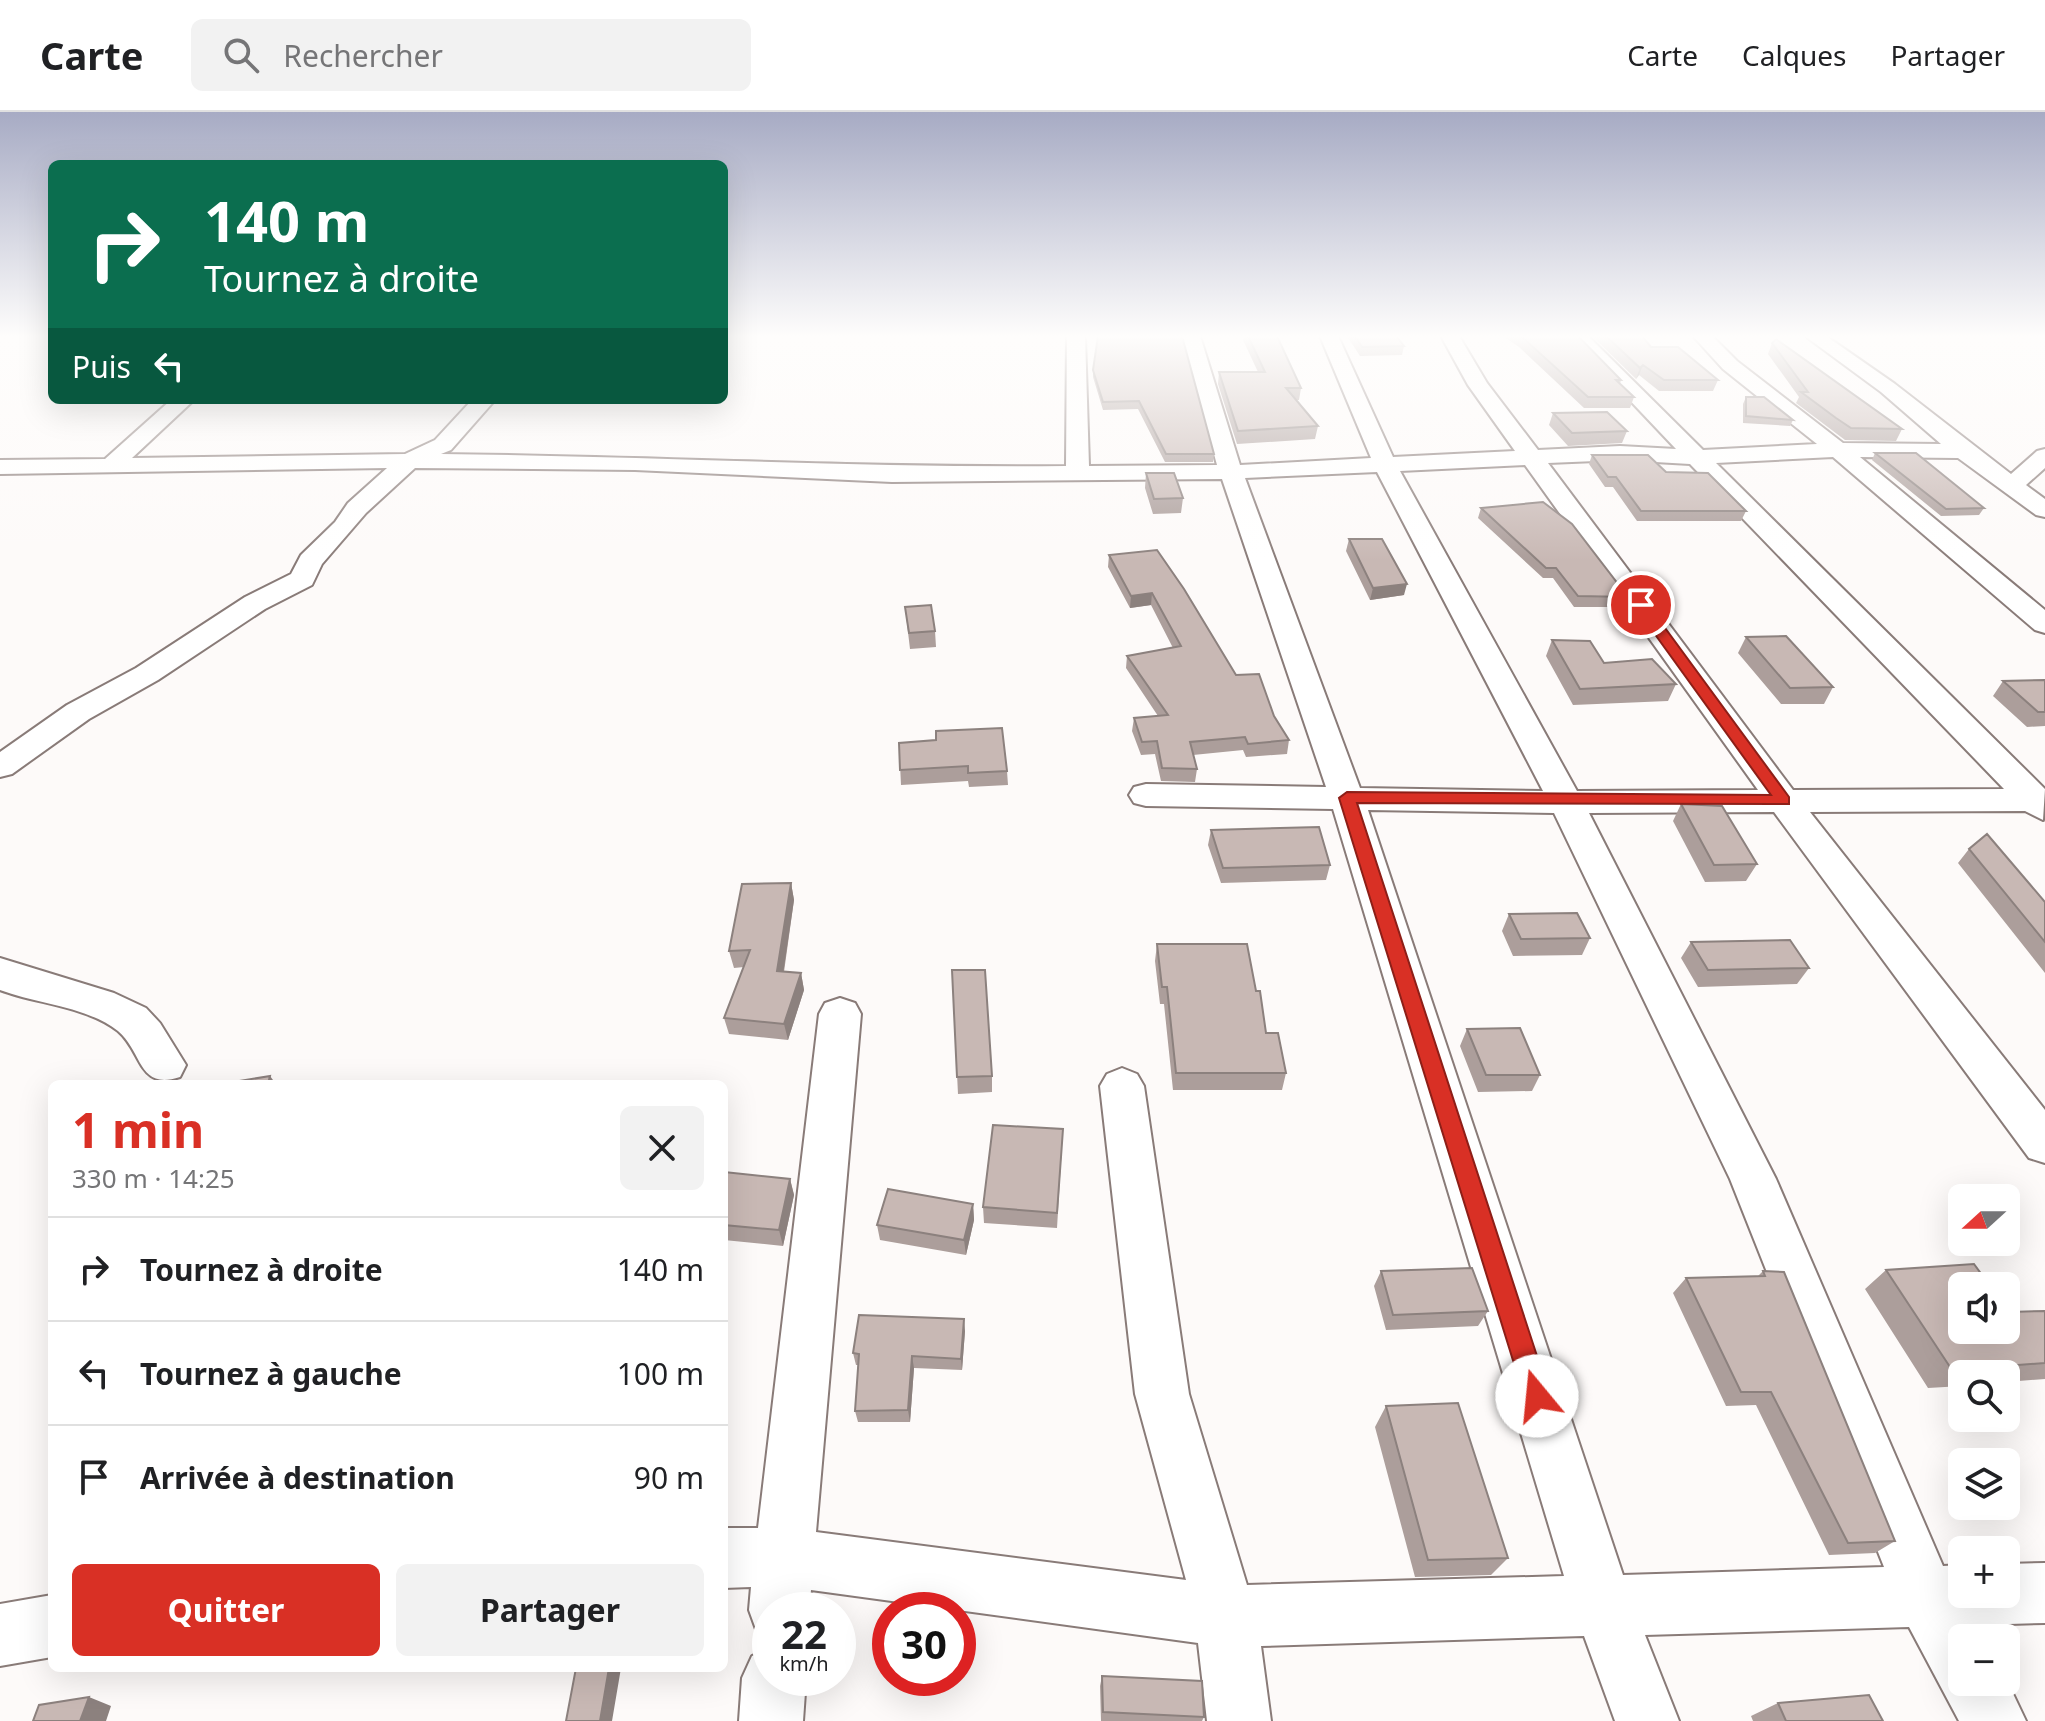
<!DOCTYPE html>
<html lang="fr">
<head>
<meta charset="utf-8">
<style>
	body { margin:0; font-family:"Noto Sans",sans-serif; background:#f2f2f2; color:#202124; height:100vh; display:flex; flex-direction:column; font-size:30px; white-space:nowrap }
	* { box-sizing:border-box; margin:0 }
	p { font-size:26px; color:#757577 }
	.icon { flex:none; width:44px; height:44px; fill:none; stroke:currentColor; stroke-width:2; stroke-linecap:round; stroke-linejoin:round }
	.map { position:relative; flex:1; overflow:hidden }
	.sheet { position:absolute; left:48px; top:968px; width:680px; height:592px; display:flex; flex-direction:column; background:#fff; border-radius:12px; box-shadow:0 8px 32px #0002 }
	.sheet>* { flex:none }
	.guide { position:absolute; left:48px; top:48px; width:680px; height:244px; border-radius:12px; box-shadow:0 8px 32px #0002; background:#0b6e4f; color:#fff; overflow:hidden }
	.needle { width:52px; rotate:249deg }
	.controls { position:absolute; left:1948px; top:1072px; display:grid; gap:16px }
	.controls a { display:grid; place-items:center; width:72px; height:72px; border-radius:12px; background:#fff; box-shadow:0 8px 32px #0002; font-size:40px }
	.speed { position:absolute; left:752px; top:1480px; display:flex; gap:16px; font-size:40px; font-weight:700; text-align:center }
	.speed>* { display:grid; place-content:center; width:104px; height:104px; border-radius:50%; background:#fff; box-shadow:0 8px 32px #0002; line-height:1 }
	.speed small { font-size:20px; font-weight:400 }
	.speed .limit { border:12px solid #d22; background:#fff; color:#111 }
	.pin { position:absolute; display:grid; place-items:center; width:68px; height:68px; color:#fff; margin:-34px; border:4px solid #fff; border-radius:50%; box-shadow:0 2px 8px #0007 }
	.me { position:absolute; width:88px; margin:-44px; rotate:343deg; stroke-linejoin:round; filter:drop-shadow(0 0 6px #0008) }
	.turn { display:flex; align-items:center; gap:28px; height:168px; padding:0 24px; font-size:36px }
	.turn .icon { width:104px; height:104px; stroke-width:2.5 }
	.turn b { display:block; font-size:56px; line-height:68px }
	.then { display:flex; align-items:center; height:76px; padding:0 24px; background:#0003; gap:16px; font-size:30px }
	.round { display:grid; place-items:center; flex:none; width:84px; height:84px; border-radius:12px; background:#f2f2f2 }
	.head { display:flex; align-items:center; justify-content:space-between; height:136px; padding:0 24px }
	h1 { font-size:48px; font-weight:700; line-height:60px; color:#d93025 }
	.button { display:flex; gap:16px; margin-top:auto; padding:16px 24px }
	.button a { flex:1; height:92px; border-radius:12px; background:#d93025; color:#fff; font-size:32px; font-weight:700; line-height:92px; text-align:center }
	.button a+a { background:#f2f2f2; color:#202124 }
	ul { padding:0; list-style:none }
	li { display:flex; align-items:center; gap:24px; height:104px; padding:0 24px; border-top:2px solid #e0e0e0 }
	li div { flex:1 }
	li b { display:block; font-size:30px }
	li em { font-style:normal }
	header { display:flex; align-items:center; gap:48px; box-sizing:border-box; height:112px; padding:0 40px; background:#fff; border-bottom:2px solid #e0e0e0 }
	header strong { font-size:38px }
	nav { display:flex; gap:44px; margin-inline-start:auto; font-size:28px }
	.search { width:560px; height:72px; background:#f2f2f2; display:flex; align-items:center; gap:20px; box-sizing:border-box; padding:0 28px; border-radius:12px; color:#757577; font-size:30px }
	.map>svg:first-child { display:block }
	.lines { fill:none; stroke-linecap:round; stroke-linejoin:round }
	.minor-casing { stroke:#897b78; stroke-width:4 }
	.minor { fill:#fff; fill-rule:evenodd }
	.wall { fill:#ac9e9b }
	.shaded-wall { fill:#8c817e }
	.building { fill:#c8b8b4; stroke:#8c817e; stroke-width:2 }
	.route { fill:#d93025; stroke:#8d1f18; stroke-width:2 }
</style>
</head>
<body>
<header>
<strong>Carte</strong>
<div class="search"><svg class="icon" aria-label="search" viewBox="0 0 24 24"><circle cx="10" cy="10" r="6"/><path d="M15 15l6 6"/></svg>Rechercher</div>
<nav><a>Carte</a><a>Calques</a><a>Partager</a></nav>
</header>
<div class="map">
<svg width="2045" height="1609" viewBox="0 0 2045 1609">
	<rect width="100%" height="100%" fill="#fdfaf9"/>
	<g class="lines">
		<g class="minor-casing">
			<path id="minor" d="M 1067,224 L 1085,224 L 1089,354 L 1217,353 L 1182,224 L 1200,224 L 1240,353 L 1371,346 L 1320,224 L 1338,224 L 1393,345 L 1515,339 L 1468,273 L 1441,224 L 1459,224 L 1487,271 L 1538,338 L 1620,334 L 1676,337 L 1569,224 L 1588,224 L 1703,338 L 1817,332 L 1723,257 L 1693,224 L 1712,224 L 1737,249 L 1843,331 L 1941,332 L 1881,280 L 1805,224 L 1826,224 L 1895,272 L 2011,362 L 2037,339 L 2045,337 L 2045,356 L 2026,373 L 2045,387 L 2045,405 L 2036,403 L 1958,346 L 1860,345 L 2045,498 L 2045,521 L 2035,518 L 1833,345 L 1716,351 L 2045,677 L 2043,708 L 2025,699 L 1810,700 L 2045,998 L 2045,1051 L 2029,1046 L 1774,700 L 1589,701 L 1776,1067 L 1943,1454 L 1962,1453 L 1962,1482 L 2006,1482 L 2006,1452 L 2045,1451 L 2045,1511 L 1975,1513 L 1982,1526 L 1962,1526 L 1962,1570 L 2006,1570 L 2006,1567 L 2026,1609 L 1959,1609 L 1909,1515 L 1645,1523 L 1679,1609 L 1615,1609 L 1584,1524 L 1261,1534 L 1271,1609 L 1207,1609 L 1198,1531 L 811,1478 L 809,1498 L 770,1498 L 770,1525 L 757,1520 L 749,1498 L 751,1475 L 724,1476 L 724,1416 L 758,1416 L 819,902 L 825,891 L 840,886 L 855,891 L 861,902 L 816,1420 L 1186,1468 L 1135,1282 L 1100,974 L 1107,962 L 1122,956 L 1137,962 L 1144,974 L 1189,1282 L 1247,1473 L 1564,1464 L 1333,697 L 1146,694 L 1134,691 L 1129,683 L 1134,675 L 1146,672 L 1326,675 L 1222,367 L 892,370 L 635,358 L 415,356 L 366,401 L 322,452 L 312,473 L 265,497 L 158,568 L 89,607 L 12,662 L 0,665 L 0,640 L 67,593 L 136,556 L 245,485 L 291,462 L 301,443 L 335,410 L 348,391 L 387,356 L 0,362 L 0,348 L 105,347 L 171,288 L 194,288 L 132,346 L 405,342 L 435,328 L 472,288 L 495,288 L 451,338 L 441,342 C 650,344 858,356 1066,354 ZM 1620,348 L 1690,352 L 2004,677 L 1793,678 L 1548,351 ZM 1525,353 L 1758,678 L 1577,679 L 1400,359 ZM 1377,360 L 1543,679 L 1360,676 L 1245,366 ZM 1368,698 L 1554,701 L 1730,1067 L 1884,1455 L 1623,1463 Z
				M 0,846 L 114,881 L 146,896 L 160,911 L 186,953 L 180,965 C 138,979 143,940 118,919 C 86,894 37,892 0,878 Z
				M 52,1483 L 52,1545 L 0,1554 L 0,1492 Z
				M 770,1536 L 770,1566 L 806,1566 L 803,1609 L 739,1609 L 742,1566 L 752,1544 Z"/>
		</g>
		<use href="#minor" class="minor"/>
	</g>
	<path class="wall" d="M 1244,224 L 1277,224 L 1301,276 L 1299,288 L 1296,288 L 1318,314 L 1315,327 L 1237,332 L 1218,272 L 1219,260 L 1258,260 L 1243,228 Z
		M 1347,224 L 1396,224 L 1404,234 L 1402,243 L 1360,244 Z
		M 1503,224 L 1578,224 L 1621,268 L 1620,272 L 1634,285 L 1630,296 L 1584,296 L 1519,235 Z
		M 1592,224 L 1642,224 L 1651,235 L 1718,268 L 1713,279 L 1659,279 L 1639,263 L 1636,267 Z
		M 1772,231 L 1902,317 L 1896,329 L 1845,328 L 1796,291 L 1799,285 L 1768,242 Z
		M 1093,258 L 1214,342 L 1213,350 L 1165,350 L 1138,297 L 1103,298 L 1093,265 Z
		M 1746,285 L 1793,308 L 1790,314 L 1743,311 L 1743,292 Z
		M 1553,301 L 1627,319 L 1622,331 L 1568,334 L 1549,313 Z
		M 1875,341 L 1984,396 L 1979,403 L 1941,404 L 1872,348 Z
		M 1592,343 L 1666,360 L 1746,399 L 1741,409 L 1637,409 L 1613,375 L 1605,375 L 1589,352 Z
		M 1146,361 L 1183,386 L 1181,401 L 1153,402 L 1145,376 Z
		M 1481,396 L 1628,485 L 1623,495 L 1574,495 L 1553,466 L 1543,466 L 1478,406 Z
		M 1349,427 L 1404,483 L 1370,488 L 1346,439 Z
		M 1157,438 L 1236,563 L 1274,604 L 1289,628 L 1287,642 L 1246,645 L 1243,638 L 1193,643 L 1197,657 L 1195,670 L 1161,669 L 1155,642 L 1141,643 L 1132,619 L 1134,606 L 1158,604 L 1126,556 L 1127,544 L 1173,536 L 1151,493 L 1130,496 L 1108,455 L 1109,443 Z
		M 905,495 L 935,519 L 936,535 L 910,537 Z
		M 1746,525 L 1833,575 L 1824,592 L 1781,592 L 1738,541 Z
		M 1552,528 L 1604,551 L 1676,572 L 1668,589 L 1573,593 L 1546,544 Z
		M 2045,568 L 2045,614 L 2027,615 L 1993,584 L 2003,569 Z
		M 899,631 L 1007,659 L 1008,673 L 969,675 L 968,669 L 901,673 Z
		M 1681,692 L 1757,752 L 1746,769 L 1705,770 L 1673,709 Z
		M 1211,718 L 1330,753 L 1326,768 L 1221,771 L 1208,733 Z
		M 1969,737 L 2045,790 L 2045,861 L 1958,751 Z
		M 791,771 L 794,788 L 784,860 L 801,861 L 804,878 L 788,928 L 729,922 L 724,906 L 744,855 L 734,856 L 729,839 Z
		M 1509,802 L 1590,826 L 1582,843 L 1513,844 L 1502,819 Z
		M 1691,830 L 1809,856 L 1797,872 L 1698,875 L 1681,846 Z
		M 1157,832 L 1266,921 L 1286,961 L 1282,978 L 1173,978 L 1164,892 L 1160,892 L 1155,849 Z
		M 952,858 L 992,964 L 992,980 L 958,982 Z
		M 1467,917 L 1540,963 L 1532,979 L 1478,980 L 1460,934 Z
		M 1063,1017 L 1057,1116 L 984,1111 L 983,1095 Z
		M 724,1060 L 790,1067 L 794,1083 L 783,1134 L 724,1128 Z
		M 973,1092 L 974,1108 L 966,1143 L 880,1128 L 877,1113 Z
		M 1886,1158 L 2009,1200 L 2045,1199 L 2045,1267 L 2006,1270 L 2006,1262 L 1962,1262 L 1962,1274 L 1928,1276 L 1865,1177 Z
		M 1381,1159 L 1488,1199 L 1478,1214 L 1386,1218 L 1374,1174 Z
		M 1763,1159 L 1895,1429 L 1875,1441 L 1829,1443 L 1756,1293 L 1726,1294 L 1673,1181 L 1686,1166 L 1758,1164 Z
		M 965,1219 L 962,1258 L 914,1256 L 910,1310 L 858,1310 L 855,1299 L 858,1253 L 856,1253 L 853,1241 Z
		M 1386,1294 L 1508,1446 L 1491,1463 L 1415,1465 L 1375,1315 Z
		M 1102,1564 L 1204,1605 L 1202,1609 L 1101,1609 L 1100,1574 Z
		M 1778,1591 L 1883,1609 L 1753,1609 L 1751,1604 Z"/>
	<path class="shaded-wall" d="M 1643,253 L 1639,263 L 1636,267 L 1640,256 Z
		M 1407,472 L 1404,483 L 1370,488 L 1373,476 Z
		M 1152,481 L 1151,493 L 1130,496 L 1131,484 Z
		M 791,771 L 794,788 L 781,876 L 777,859 Z
		M 801,861 L 804,878 L 788,928 L 784,912 Z
		M 270,964 L 276,972 L 268,972 Z
		M 790,1067 L 794,1083 L 783,1134 L 779,1118 Z
		M 973,1092 L 974,1108 L 966,1143 L 964,1128 Z
		M 964,1207 L 965,1219 L 962,1258 L 961,1247 Z
		M 912,1244 L 914,1256 L 910,1310 L 908,1298 Z
		M 609,1556 L 621,1556 L 612,1609 L 600,1609 Z
		M 89,1585 L 111,1594 L 106,1609 L 80,1609 Z"/>
	<path class="building" d="M 1098,224 L 1182,224 L 1214,342 L 1166,342 L 1139,289 L 1103,290 L 1093,258 Z
		M 1248,224 L 1277,224 L 1301,276 L 1286,276 L 1318,314 L 1238,319 L 1219,260 L 1265,260 Z
		M 1355,224 L 1396,224 L 1404,234 L 1362,235 Z
		M 1521,224 L 1578,224 L 1621,268 L 1616,268 L 1634,285 L 1588,285 Z
		M 1606,224 L 1642,224 L 1651,235 L 1678,235 L 1718,268 L 1664,268 L 1643,253 L 1640,256 Z
		M 1776,227 L 1902,317 L 1851,316 L 1836,306 L 1801,280 L 1808,280 L 1772,231 Z
		M 1746,285 L 1764,285 L 1793,308 L 1746,304 Z
		M 1607,300 L 1627,319 L 1572,321 L 1553,301 Z
		M 1875,341 L 1916,341 L 1984,396 L 1946,397 Z
		M 1592,343 L 1648,343 L 1666,360 L 1708,361 L 1746,399 L 1641,399 L 1616,365 L 1608,365 Z
		M 1146,361 L 1174,361 L 1183,386 L 1154,387 Z
		M 1543,390 L 1572,412 L 1628,485 L 1578,484 L 1556,456 L 1546,456 L 1481,396 Z
		M 1349,427 L 1382,427 L 1407,472 L 1373,476 Z
		M 1157,438 L 1184,477 L 1236,563 L 1259,562 L 1274,604 L 1289,628 L 1248,632 L 1245,625 L 1190,630 L 1197,657 L 1162,656 L 1157,629 L 1142,630 L 1134,606 L 1168,603 L 1127,544 L 1181,534 L 1152,481 L 1131,484 L 1109,443 Z
		M 931,493 L 935,519 L 909,521 L 905,495 Z
		M 1786,524 L 1833,575 L 1790,576 L 1746,525 Z
		M 1552,528 L 1590,529 L 1604,551 L 1652,547 L 1676,572 L 1580,577 Z
		M 2045,568 L 2045,600 L 2038,600 L 2003,569 Z
		M 1002,616 L 1007,659 L 968,661 L 968,654 L 900,658 L 899,631 L 936,628 L 936,619 Z
		M 1681,692 L 1722,694 L 1757,752 L 1714,753 Z
		M 1319,715 L 1330,753 L 1223,756 L 1211,718 Z
		M 1987,722 L 2045,790 L 2045,830 L 1969,737 Z
		M 791,771 L 777,859 L 801,861 L 784,912 L 724,906 L 750,838 L 729,839 L 742,772 Z
		M 1577,801 L 1590,826 L 1521,827 L 1509,802 Z
		M 1790,828 L 1809,856 L 1708,858 L 1691,830 Z
		M 1157,832 L 1247,832 L 1256,879 L 1260,879 L 1266,921 L 1278,921 L 1286,961 L 1176,961 L 1167,875 L 1162,875 Z
		M 952,858 L 985,858 L 992,964 L 957,965 Z
		M 1520,916 L 1540,963 L 1486,963 L 1467,917 Z
		M 270,964 L 268,972 L 221,972 Z
		M 993,1013 L 1063,1017 L 1057,1101 L 983,1095 Z
		M 724,1060 L 790,1067 L 779,1118 L 724,1113 Z
		M 888,1077 L 973,1092 L 964,1128 L 877,1113 Z
		M 1974,1152 L 1990,1174 L 1962,1174 L 1962,1218 L 2006,1218 L 2006,1196 L 2009,1200 L 2045,1199 L 2045,1251 L 1952,1258 L 1886,1158 Z
		M 1472,1156 L 1488,1199 L 1393,1203 L 1381,1159 Z
		M 1763,1159 L 1784,1160 L 1895,1429 L 1848,1431 L 1771,1280 L 1741,1280 L 1686,1166 L 1765,1164 Z
		M 859,1203 L 964,1207 L 961,1247 L 912,1244 L 908,1298 L 855,1299 L 859,1242 L 853,1241 Z
		M 1458,1291 L 1508,1446 L 1428,1448 L 1386,1294 Z
		M 576,1556 L 609,1556 L 600,1609 L 566,1609 Z
		M 1102,1564 L 1202,1569 L 1204,1605 L 1103,1600 Z
		M 1869,1583 L 1883,1609 L 1786,1609 L 1778,1591 Z
		M 89,1585 L 80,1609 L 33,1609 L 39,1593 Z"/>
	<linearGradient id="sky" x2="0" y2="1"><stop stop-color="#a7abc4"/><stop offset="0.5" stop-color="#fefdfc"/><stop offset="1" stop-color="#fefdfc" stop-opacity="0"/></linearGradient>
	<rect width="2045" height="449" fill="url(#sky)"/>
	<path class="route" d="M 1636,490 L 1646,490 L 1789,685 L 1789,692 L 1357,691 L 1550,1284 L 1546,1294 L 1537,1297 L 1528,1294 L 1524,1284 L 1339,686 L 1347,680 L 1771,683 L 1636,496 Z"/>
</svg>
<div class="controls">
<a><svg class="needle" viewBox="-14 -14 28 28"><path d="M0-13l5 13h-10z" fill="#e53935"/><path d="M0 13l5-13h-10z" fill="#757577"/></svg></a>
<a><svg class="icon" aria-label="sound" viewBox="0 0 24 24"><path d="M4 9h4l5-4v14l-5-4H4zM17 9q2 3 0 6"/></svg></a>
<a><svg class="icon" aria-label="search" viewBox="0 0 24 24"><circle cx="10" cy="10" r="6"/><path d="M15 15l6 6"/></svg></a>
<a><svg class="icon" aria-label="layers" viewBox="0 0 24 24"><path d="M12 4l9 5-9 5-9-5zM3 14l9 5 9-5"/></svg></a>
<a>+</a>
<a>−</a>
</div>
<div class="speed"><div>22<small>km/h</small></div><div class="limit">30</div></div>
<div class="pin" style="left:1641px;top:493px;background:#d93025"><svg class="icon" aria-label="arrive" viewBox="0 0 24 24"><path d="M6 21V4h12l-3 4 3 4H6"/></svg></div>
<svg class="me" style="left:1537px;top:1284px" viewBox="-20 -20 40 40"><circle r="19" fill="#fff"/><path d="M0-13L10 11 0 6-10 11z" fill="#d93025"/></svg>
<div class="guide">
<div class="turn"><svg class="icon" aria-label="right" viewBox="0 0 24 24"><path d="M7 20v-9h11M14 6l5 5-5 5"/></svg><div><b>140 m</b>Tournez à droite</div></div>
<div class="then">Puis<svg class="icon" aria-label="left" viewBox="0 0 24 24"><path d="M17 20v-9H6M10 6l-5 5 5 5"/></svg></div>
</div>
<section class="sheet">
<div class="head"><div><h1>1 min</h1><p>330 m · 14:25</p></div><a class="round"><svg class="icon" aria-label="close" viewBox="0 0 24 24"><path d="M6 6l12 12M18 6L6 18"/></svg></a></div>
<ul>
<li><svg class="icon" aria-label="right" viewBox="0 0 24 24"><path d="M7 20v-9h11M14 6l5 5-5 5"/></svg><div><b>Tournez à droite</b></div><em>140 m</em></li>
<li><svg class="icon" aria-label="left" viewBox="0 0 24 24"><path d="M17 20v-9H6M10 6l-5 5 5 5"/></svg><div><b>Tournez à gauche</b></div><em>100 m</em></li>
<li><svg class="icon" aria-label="arrive" viewBox="0 0 24 24"><path d="M6 21V4h12l-3 4 3 4H6"/></svg><div><b>Arrivée à destination</b></div><em>90 m</em></li>
</ul>
<div class="button"><a>Quitter</a><a>Partager</a></div>
</section>
</div>
</body>
</html>
